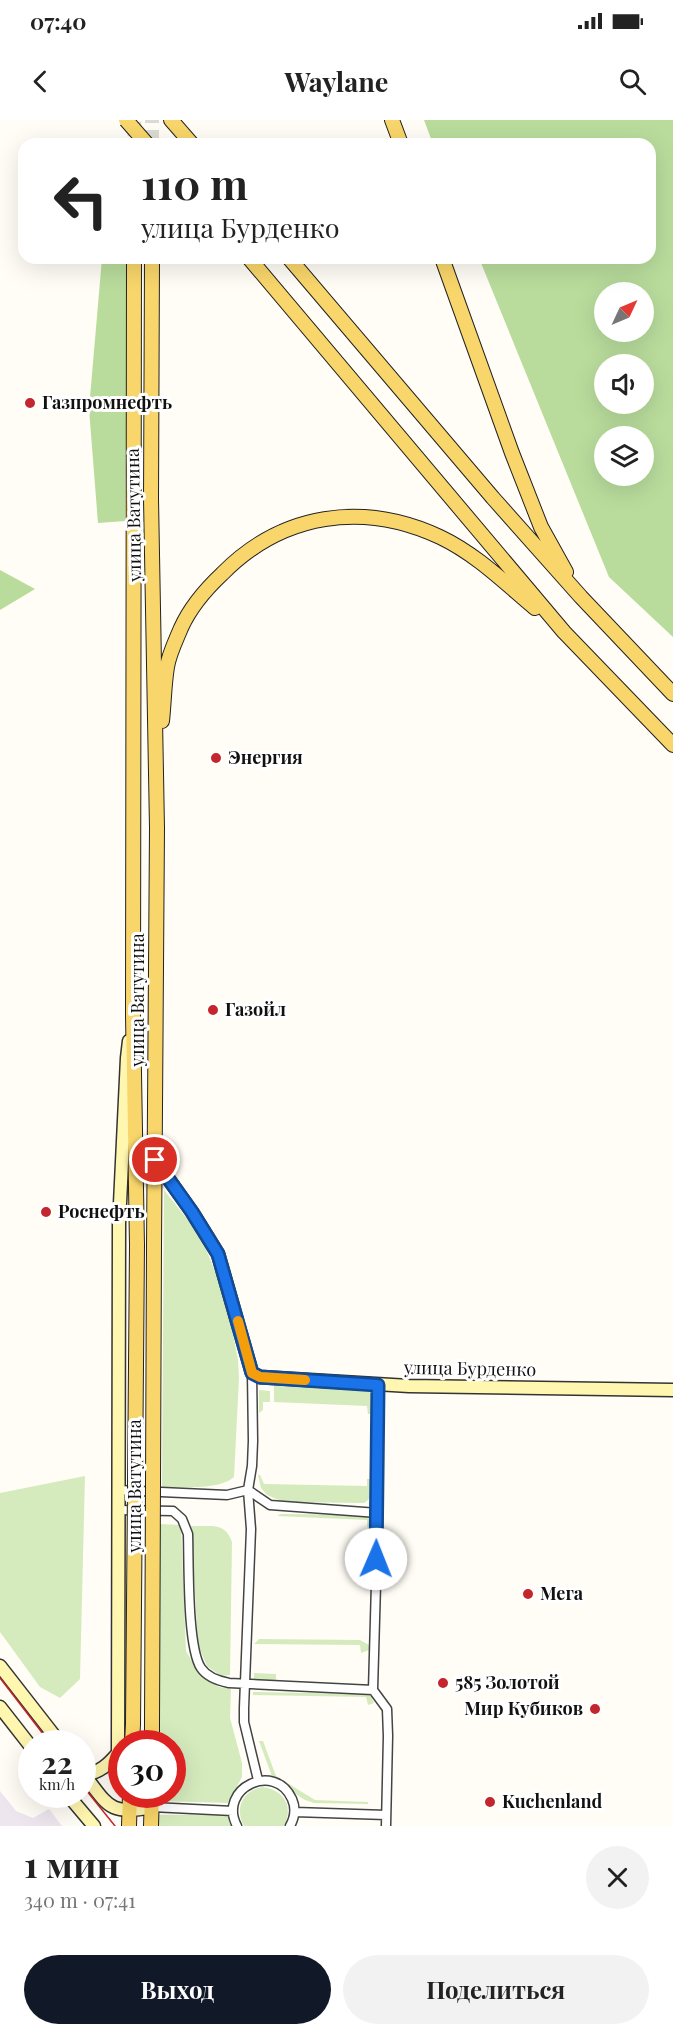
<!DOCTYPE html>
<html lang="ru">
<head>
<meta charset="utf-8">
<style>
	body { margin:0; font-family:"Playfair Display",serif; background:#f2f2f2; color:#222; height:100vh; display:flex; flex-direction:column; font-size:22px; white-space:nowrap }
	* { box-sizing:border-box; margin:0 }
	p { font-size:20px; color:#767676 }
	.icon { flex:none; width:33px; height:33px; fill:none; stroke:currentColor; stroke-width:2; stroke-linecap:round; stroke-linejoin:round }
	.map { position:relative; height:1706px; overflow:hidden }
	.drawer { display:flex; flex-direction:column; background:#fff; flex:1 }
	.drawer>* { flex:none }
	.top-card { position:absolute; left:18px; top:18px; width:638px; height:126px; border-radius:18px; box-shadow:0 6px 24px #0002; background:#fff; color:#222; overflow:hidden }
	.needle { width:39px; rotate:46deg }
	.controls { position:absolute; left:594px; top:162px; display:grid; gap:12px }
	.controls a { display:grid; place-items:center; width:60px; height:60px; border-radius:50%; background:#fff; box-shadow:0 6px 24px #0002; font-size:30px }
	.speed { position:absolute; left:18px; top:1610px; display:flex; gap:12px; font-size:30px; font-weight:700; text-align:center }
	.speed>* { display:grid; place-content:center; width:78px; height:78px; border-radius:50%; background:#fff; box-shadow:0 6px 24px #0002; line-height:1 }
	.speed small { font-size:15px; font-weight:400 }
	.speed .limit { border:9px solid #d22; background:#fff; color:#111 }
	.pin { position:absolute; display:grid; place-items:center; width:51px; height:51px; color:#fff; margin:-26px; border:3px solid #fff; border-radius:50%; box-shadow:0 2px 6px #0007 }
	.me { position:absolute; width:66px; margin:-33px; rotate:1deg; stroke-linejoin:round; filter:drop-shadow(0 0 4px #0008) }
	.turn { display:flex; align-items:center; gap:21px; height:126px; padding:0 24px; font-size:27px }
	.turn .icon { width:78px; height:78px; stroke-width:2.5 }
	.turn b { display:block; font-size:42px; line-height:51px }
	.round { display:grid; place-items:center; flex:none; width:63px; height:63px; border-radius:32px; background:#f2f2f2 }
	.summary { display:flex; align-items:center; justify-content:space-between; height:102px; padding:0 24px }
	h1 { font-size:36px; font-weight:700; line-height:45px }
	.cta { display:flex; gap:12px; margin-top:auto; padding:12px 24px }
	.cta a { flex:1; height:69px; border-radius:36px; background:#111827; color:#fff; font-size:24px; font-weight:700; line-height:69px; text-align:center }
	.cta a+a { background:#f2f2f2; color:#222 }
	.status { display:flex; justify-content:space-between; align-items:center; height:42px; padding:0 30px; background:#fff; direction:ltr }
	.status svg { height:16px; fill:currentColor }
	header { display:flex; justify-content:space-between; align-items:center; height:78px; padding:0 24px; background:#fff; font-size:27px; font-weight:700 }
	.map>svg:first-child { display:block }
	.industrial { fill:#eee6ef }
	.green { fill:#d5ebbd }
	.forest { fill:#b9dc9c; fill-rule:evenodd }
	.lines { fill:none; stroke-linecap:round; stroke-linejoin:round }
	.primary-tunnel { stroke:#dbdad3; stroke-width:14; stroke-dasharray:14 7; stroke-linecap:butt }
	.street-casing { stroke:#444; stroke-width:11 }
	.secondary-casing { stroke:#333; stroke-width:15 }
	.primary-casing { stroke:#222; stroke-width:16 }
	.street { stroke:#fff; stroke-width:8 }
	.secondary { stroke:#fff6b0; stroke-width:12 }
	.primary { stroke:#f9d66b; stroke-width:14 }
	.tram { stroke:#c4262e; stroke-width:1.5 }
	.primary-bridge-casing { stroke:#222; stroke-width:16; stroke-linecap:butt }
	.primary-bridge { stroke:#f9d66b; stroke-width:14 }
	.route-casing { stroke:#114b97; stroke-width:15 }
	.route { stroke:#1a73e8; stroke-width:10 }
	.slow { stroke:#f59e0b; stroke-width:10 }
	.poi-dot { fill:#c4262e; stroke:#fff; stroke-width:2 }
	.labels { text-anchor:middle; stroke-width:6; stroke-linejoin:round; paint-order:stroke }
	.poi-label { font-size:18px; font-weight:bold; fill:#111; stroke:#fff; text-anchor:start }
	.street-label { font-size:18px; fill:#111; stroke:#fff }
</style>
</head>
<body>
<div class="status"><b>07:40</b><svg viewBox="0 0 49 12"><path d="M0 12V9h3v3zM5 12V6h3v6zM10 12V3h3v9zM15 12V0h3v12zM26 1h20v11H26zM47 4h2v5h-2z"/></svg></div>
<header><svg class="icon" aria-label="back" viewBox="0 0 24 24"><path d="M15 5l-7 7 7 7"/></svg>Waylane<svg class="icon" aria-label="search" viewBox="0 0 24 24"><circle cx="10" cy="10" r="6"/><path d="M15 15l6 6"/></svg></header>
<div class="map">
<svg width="673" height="1706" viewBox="0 0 673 1706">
	<rect width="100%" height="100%" fill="#fffdf5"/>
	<path class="industrial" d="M 0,1671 L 16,1691 L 33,1698 L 49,1689 L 62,1706 L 0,1706 Z"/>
	<path class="green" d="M 164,1070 L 195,1109 L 206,1129 L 226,1179 L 238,1240 L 239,1258 L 234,1357 C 220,1370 181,1367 162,1367 Z
		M 274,1266 L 365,1268 C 377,1272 374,1284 373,1294 L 368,1294 L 367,1286 L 274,1282 Z
		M 259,1270 L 270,1271 L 270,1282 L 263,1282 L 263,1290 L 259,1293 Z
		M 258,1355 L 260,1355 L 264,1364 L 367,1366 L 367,1359 L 373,1359 C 373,1368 373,1378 364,1383 L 284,1382 L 267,1375 L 261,1368 Z
		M 85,1356 L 80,1559 L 60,1578 L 40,1567 L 0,1512 L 0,1373 Z
		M 281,1394 L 365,1395 L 372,1400 L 372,1404 L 367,1407 L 367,1400 L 277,1396 Z
		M 159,1404 L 181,1405 L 186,1531 L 199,1553 L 219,1567 L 231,1569 L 230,1598 L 242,1643 L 242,1657 L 228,1683 L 158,1681 L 158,1674 L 172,1674 L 172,1623 L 158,1623 Z
		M 191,1406 C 210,1407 225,1401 232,1422 L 230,1555 L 221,1556 L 207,1546 L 198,1525 Z
		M 259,1519 L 360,1520 L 369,1525 L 369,1530 L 361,1533 L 360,1525 L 254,1524 Z
		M 254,1553 L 276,1554 L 276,1560 L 254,1560 Z
		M 253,1572 L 367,1574 L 371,1576 L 374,1583 L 368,1585 L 366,1577 L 253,1575 Z
		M 259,1621 L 263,1621 L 276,1656 L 315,1680 L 368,1682 L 368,1684 L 314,1683 L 305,1680 L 273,1659 Z
		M 263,1667 C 284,1670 294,1687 284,1706 L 244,1706 C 234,1688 243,1670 263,1667 Z
		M 228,1694 L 235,1706 L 158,1706 L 158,1695 Z"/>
	<path class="forest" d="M 424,0 L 673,0 L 673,517 L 609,457 L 479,138 L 650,138 L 650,24 L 433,24 ZM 604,172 L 644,172 L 644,212 L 604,212 ZM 604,244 L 644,244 L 644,284 L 604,284 ZM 604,316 L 644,316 L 644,356 L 604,356 Z
		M 102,138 L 128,138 L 125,401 L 98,403 L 89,289 Z
		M 0,450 L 35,469 L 0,490 Z"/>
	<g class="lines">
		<path class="primary-tunnel" d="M 134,2 L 135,24
			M 152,24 L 152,0"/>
		<g class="street-casing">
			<path id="street" d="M 252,1253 L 253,1321 L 252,1346 L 248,1370 L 251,1409 L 244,1588 L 244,1602 L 258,1660
				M 378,1265 L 378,1393 L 373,1570 L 387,1589 L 388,1616 L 386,1706
				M 117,1370 L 227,1375 L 248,1370 L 270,1385 L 378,1393
				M 117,1390 L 173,1391 L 182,1399 L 188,1414 C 189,1443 187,1527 201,1548 C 207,1557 219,1561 229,1563 L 373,1570
				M 152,1687 L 233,1691
				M 295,1692 L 386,1695
				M 237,1706 C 217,1668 275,1641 292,1679 C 296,1688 295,1697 290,1706"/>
		</g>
		<g class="secondary-casing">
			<path id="secondary" d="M 155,1040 L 192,1092 L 218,1134 L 252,1253 L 260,1257 L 409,1266 L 673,1270
				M 0,1546 L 60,1623
				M 0,1587 L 32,1628
				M 82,1652 C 108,1685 108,1696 152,1687
				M 85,1655 C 100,1652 108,1645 118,1633
				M 122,1658 L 118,1633 L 119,1104 L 127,938 L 129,921
				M 67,1674 L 94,1706"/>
		</g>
		<g class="primary-casing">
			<path id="primary" d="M 171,0 L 192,24
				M 392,0 L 401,24
				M 134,138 L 133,896 L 137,1125
				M 152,138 L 151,379 L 157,708 L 154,1126
				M 249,138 L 564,512 L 673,625
				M 289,138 L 493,378 L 581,477 L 673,574
				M 442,138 L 512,333 L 541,407 L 566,452
				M 162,601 C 164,583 164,565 167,547 C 169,534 176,520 181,508 C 190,488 206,469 222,454 C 282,393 363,381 440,417 C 476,434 505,463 535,488
				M 132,1623 L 133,1604
				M 152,1623 L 152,1605
				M 129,1706 L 130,1674
				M 151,1706 L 152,1674"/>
		</g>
		<use href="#street" class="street"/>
		<use href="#secondary" class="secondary"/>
		<use href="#primary" class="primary"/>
		<path class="tram" d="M 0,1558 L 50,1623
			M 82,1665 L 115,1706"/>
		<g class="primary-bridge-casing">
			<path id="primary-bridge" d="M 126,0 L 147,24
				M 133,1604 L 137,1125
				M 152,1605 L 154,1126"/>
		</g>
		<use href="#primary-bridge" class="primary-bridge"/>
	</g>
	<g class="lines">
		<g class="route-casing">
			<path id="route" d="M 155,1040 L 192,1092 L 218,1134 L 252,1253 L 260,1257 L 378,1265 L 376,1439"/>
		</g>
		<use href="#route" class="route"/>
		<path class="slow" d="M 238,1201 L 252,1253 L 260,1257 L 305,1260"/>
	</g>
	<g class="poi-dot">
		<circle cx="30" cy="283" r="6"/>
		<circle cx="216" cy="638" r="6"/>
		<circle cx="213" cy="890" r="6"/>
		<circle cx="46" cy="1092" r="6"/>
		<circle cx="528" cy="1474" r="6"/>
		<circle cx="443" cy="1563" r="6"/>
		<circle cx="595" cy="1589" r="6"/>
		<circle cx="490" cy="1682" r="6"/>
	</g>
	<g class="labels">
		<g class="poi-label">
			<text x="42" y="289">Газпромнефть</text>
			<text x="228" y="644">Энергия</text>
			<text x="225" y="896">Газойл</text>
			<text x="58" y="1098">Роснефть</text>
			<text x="540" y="1480">Мега</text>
			<text x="455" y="1569">585 Золотой</text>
			<text x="583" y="1595" text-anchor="end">Мир Кубиков</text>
			<text x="502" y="1688">Kuchenland</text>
		</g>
		<g class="street-label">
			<text transform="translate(134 395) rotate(-91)" y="6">улица Ватутина</text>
			<text transform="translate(138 880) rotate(-90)" y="6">улица Ватутина</text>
			<text transform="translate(470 1249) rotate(1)" y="6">улица Бурденко</text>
			<text transform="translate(135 1366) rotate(-90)" y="6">улица Ватутина</text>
		</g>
	</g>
</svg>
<div class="controls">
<a><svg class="needle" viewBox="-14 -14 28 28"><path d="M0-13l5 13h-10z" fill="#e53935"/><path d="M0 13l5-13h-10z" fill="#767676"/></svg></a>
<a><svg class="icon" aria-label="sound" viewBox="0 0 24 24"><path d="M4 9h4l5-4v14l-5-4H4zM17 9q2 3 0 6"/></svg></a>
<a><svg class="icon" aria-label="layers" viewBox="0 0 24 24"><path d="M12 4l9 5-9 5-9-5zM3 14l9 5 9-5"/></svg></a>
</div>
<div class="speed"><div>22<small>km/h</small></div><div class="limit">30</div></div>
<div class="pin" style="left:155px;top:1040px;background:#d93025"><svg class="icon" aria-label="arrive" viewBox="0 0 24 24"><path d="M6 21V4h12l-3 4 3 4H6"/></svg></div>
<svg class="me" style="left:376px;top:1439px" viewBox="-20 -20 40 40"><circle r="19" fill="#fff"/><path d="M0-13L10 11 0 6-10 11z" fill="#1a73e8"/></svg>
<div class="top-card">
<div class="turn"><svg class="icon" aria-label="left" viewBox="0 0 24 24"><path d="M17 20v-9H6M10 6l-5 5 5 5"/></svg><div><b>110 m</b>улица Бурденко</div></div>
</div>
</div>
<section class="drawer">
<div class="summary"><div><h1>1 мин</h1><p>340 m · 07:41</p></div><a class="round"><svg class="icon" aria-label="close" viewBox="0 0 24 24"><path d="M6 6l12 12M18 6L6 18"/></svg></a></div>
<div class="cta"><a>Выход</a><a>Поделиться</a></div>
</section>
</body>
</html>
